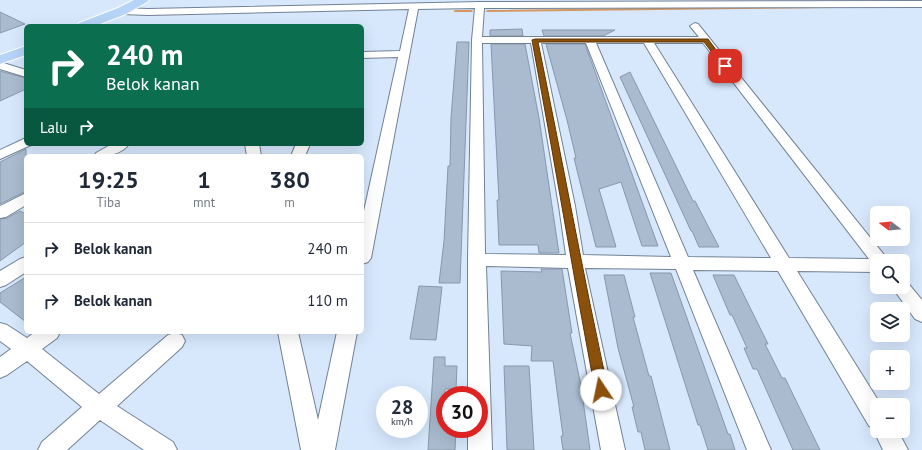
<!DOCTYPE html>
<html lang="id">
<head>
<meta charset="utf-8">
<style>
	body { margin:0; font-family:"PT Sans",sans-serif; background:#f2f2f3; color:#1f2937; height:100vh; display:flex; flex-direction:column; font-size:15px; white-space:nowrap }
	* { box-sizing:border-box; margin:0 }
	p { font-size:13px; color:#747a83 }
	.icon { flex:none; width:22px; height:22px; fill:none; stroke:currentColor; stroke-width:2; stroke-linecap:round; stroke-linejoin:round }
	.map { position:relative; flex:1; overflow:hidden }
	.drawer { position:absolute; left:24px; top:154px; width:340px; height:180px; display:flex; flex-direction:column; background:#fff; border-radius:6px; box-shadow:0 4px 16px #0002 }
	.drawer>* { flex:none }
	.guide { position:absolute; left:24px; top:24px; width:340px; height:122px; border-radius:6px; box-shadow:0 4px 16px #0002; background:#0b6e4f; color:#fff; overflow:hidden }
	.needle { width:26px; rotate:286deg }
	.buttons { position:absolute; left:870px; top:206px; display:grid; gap:8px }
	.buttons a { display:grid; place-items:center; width:40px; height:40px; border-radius:6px; background:#fff; box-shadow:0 4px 16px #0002; font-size:20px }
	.speed { position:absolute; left:376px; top:386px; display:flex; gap:8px; font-size:20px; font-weight:700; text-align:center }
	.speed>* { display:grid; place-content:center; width:52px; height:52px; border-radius:50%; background:#fff; box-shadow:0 4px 16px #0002; line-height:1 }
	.speed small { font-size:10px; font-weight:400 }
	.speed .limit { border:6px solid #d22; background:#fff; color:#111 }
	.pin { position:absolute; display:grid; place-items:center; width:34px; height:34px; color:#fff; margin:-17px; border-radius:8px; box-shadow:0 2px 6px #0006 }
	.me { position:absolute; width:44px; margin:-22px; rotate:349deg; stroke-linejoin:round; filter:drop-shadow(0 0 3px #0008) }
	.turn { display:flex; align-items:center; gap:14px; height:84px; padding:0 16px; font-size:18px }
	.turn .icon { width:52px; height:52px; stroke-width:2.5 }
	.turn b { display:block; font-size:28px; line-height:34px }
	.then { display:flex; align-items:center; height:38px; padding:0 16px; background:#0003; gap:8px; font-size:15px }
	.eta { display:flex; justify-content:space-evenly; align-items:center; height:68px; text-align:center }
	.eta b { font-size:24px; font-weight:700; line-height:28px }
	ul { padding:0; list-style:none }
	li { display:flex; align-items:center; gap:12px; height:52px; padding:0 16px; border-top:1px solid #e0e1e3 }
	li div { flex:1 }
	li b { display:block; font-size:15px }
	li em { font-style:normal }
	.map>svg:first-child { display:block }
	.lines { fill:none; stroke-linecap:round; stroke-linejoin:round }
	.stream { fill:#d6975f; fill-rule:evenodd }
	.building { fill:#aabbcf; stroke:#8898ab }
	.minor-casing { stroke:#728295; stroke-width:2 }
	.primary-casing { stroke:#fff; stroke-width:2 }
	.minor { fill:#fff; fill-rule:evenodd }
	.primary { fill:#b6d4f7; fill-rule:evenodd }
	.route { fill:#8b500c; stroke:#5a3408 }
</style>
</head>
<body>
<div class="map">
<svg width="922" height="450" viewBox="0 0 922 450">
	<rect width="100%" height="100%" fill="#d7e8fd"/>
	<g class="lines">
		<path class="stream" d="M 829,6 L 830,6 L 830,8 L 487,12 L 486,11 L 487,10 Z
			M 455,10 L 472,10 L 473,11 L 472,12 L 454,12 L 454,11 Z"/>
	</g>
	<path class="building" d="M 0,12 L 25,24 L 0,33 Z
		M 522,29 L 523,36 L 490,36 L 490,30 Z
		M 542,30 L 615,30 L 603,36 L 544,36 Z
		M 457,42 L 469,42 L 460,283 L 439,283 L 444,241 L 448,166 L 450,166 L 451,118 Z
		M 491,44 L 525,44 L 539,118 L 559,253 L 539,253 L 538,245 L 499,245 L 497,200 L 499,200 Z
		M 546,44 L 585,44 L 658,246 L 642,246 L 621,182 L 599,189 L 616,247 L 596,247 L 574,158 L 576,158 L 567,120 Z
		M 0,71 L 26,78 L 26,89 L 0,101 Z
		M 630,72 L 693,201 L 695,201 L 719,247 L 699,247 L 692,231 L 691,231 L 620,77 Z
		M 26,149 L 26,191 L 0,204 L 0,162 Z
		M 20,211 L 26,214 L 26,242 L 0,261 L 0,219 L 7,218 Z
		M 541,269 L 562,269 L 572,333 L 570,333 L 581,386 L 590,450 L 563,450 L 561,436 L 563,436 L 553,361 L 531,361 L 532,346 L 504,344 L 501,271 L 542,272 Z
		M 650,273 L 671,273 L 728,434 L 730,434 L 735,450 L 708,450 L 700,425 L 698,425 Z
		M 604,275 L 624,275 L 635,317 L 633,317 L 649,376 L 651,376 L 670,450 L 645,450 L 641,432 L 638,432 L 632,407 L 634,407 L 618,348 Z
		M 713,275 L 734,275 L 768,344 L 765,344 L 782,378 L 785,378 L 820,450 L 793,450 L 757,369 L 753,369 L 744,348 L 747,348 L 732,315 L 730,315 Z
		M 26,277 L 26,322 L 0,302 L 0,293 Z
		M 419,286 L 442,287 L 436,340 L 410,339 Z
		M 434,357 L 445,357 L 445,366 L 457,366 L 456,389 L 445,389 L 445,429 L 456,429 L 455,450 L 428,450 Z
		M 504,366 L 529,366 L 534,450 L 507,450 Z"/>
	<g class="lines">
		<g class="minor-casing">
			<path id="minor" d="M 922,1 L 922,7 L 484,8 L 482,37 L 699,37 L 690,26 L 695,23 L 698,24 L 889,261 L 877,261 L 877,272 L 797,271 L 881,405 L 877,405 L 877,431 L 898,431 L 908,450 L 883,450 L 874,431 L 875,428 L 869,426 L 778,271 L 693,270 L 771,450 L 747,450 L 676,269 L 585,268 L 625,450 L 601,450 L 568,268 L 486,266 L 492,450 L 468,450 L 468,429 L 479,429 L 479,395 L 468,395 L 468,260 L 472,40 L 475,8 L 418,9 L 371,258 L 368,262 L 362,264 L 362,220 L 398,57 L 362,58 L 362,52 L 400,51 L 409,9 L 148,15 L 122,14 L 118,11 L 122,8 L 148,9 L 480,2 ZM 482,43 L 531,43 L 559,206 L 566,255 L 485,254 ZM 541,43 L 586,43 L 671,257 L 583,255 L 575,206 ZM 596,43 L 644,43 L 771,258 L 688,257 ZM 654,43 L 703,43 L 869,259 L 789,258 Z
				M 0,62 L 26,70 L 26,77 L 0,69 Z
				M 26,138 L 26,144 L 31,145 L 0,159 L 0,150 Z
				M 112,144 L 129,144 C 121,155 107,156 94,156 L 96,153 Z
				M 245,144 L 259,144 L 261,156 L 247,156 Z
				M 296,144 L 310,144 L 305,156 L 291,156 Z
				M 26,193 L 26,205 L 6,217 L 0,218 L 0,206 Z
				M 26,257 L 26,272 L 6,285 L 0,287 L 0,271 L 20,259 Z
				M 903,281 L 907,282 L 922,300 L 922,322 L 915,319 L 892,287 L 903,287 Z
				M 0,323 L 7,325 L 27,338 L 35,332 L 60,332 L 57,338 L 42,349 L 99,394 L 168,335 L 175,333 L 182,335 L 185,341 L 182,347 L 117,406 L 173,442 L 177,450 L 144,450 L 100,420 L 67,450 L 38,450 L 42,442 L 82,407 L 27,361 L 7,375 L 0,378 L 0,357 L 11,349 L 0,341 Z
				M 278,332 L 298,332 L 318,420 L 337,332 L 357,332 L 335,450 L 301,450 Z"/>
		</g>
		<g class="primary-casing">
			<path id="primary" d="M 134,0 L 149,0 L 147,2 L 126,14 L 95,26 L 78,26 L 79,23 L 118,8 Z
				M 26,46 L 26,55 L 0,64 L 0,55 Z"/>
		</g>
		<use href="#minor" class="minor"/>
		<use href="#primary" class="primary"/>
	</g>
	<path class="route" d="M 535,39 L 708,39 L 728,66 L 723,67 L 704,42 L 538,42 C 562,158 583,275 608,390 L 606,394 L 601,396 L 597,394 L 595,390 C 573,274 554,157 532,40 Z"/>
</svg>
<div class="buttons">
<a><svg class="needle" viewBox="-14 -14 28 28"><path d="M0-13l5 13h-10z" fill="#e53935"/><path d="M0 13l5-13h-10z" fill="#747a83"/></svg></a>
<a><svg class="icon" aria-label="search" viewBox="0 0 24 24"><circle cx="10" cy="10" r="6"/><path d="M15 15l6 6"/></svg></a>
<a><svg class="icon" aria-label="layers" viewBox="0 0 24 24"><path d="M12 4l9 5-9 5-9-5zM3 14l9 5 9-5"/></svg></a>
<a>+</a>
<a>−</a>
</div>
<div class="speed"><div>28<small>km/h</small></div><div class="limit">30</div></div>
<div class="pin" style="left:725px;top:66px;background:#d93025"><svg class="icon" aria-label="arrive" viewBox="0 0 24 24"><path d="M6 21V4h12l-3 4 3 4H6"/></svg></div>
<svg class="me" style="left:601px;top:390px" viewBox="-20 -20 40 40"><circle r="19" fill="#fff"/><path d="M0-13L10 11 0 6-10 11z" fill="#8b500c"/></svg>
<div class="guide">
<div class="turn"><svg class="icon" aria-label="right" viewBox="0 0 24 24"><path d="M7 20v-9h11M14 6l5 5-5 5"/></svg><div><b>240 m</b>Belok kanan</div></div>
<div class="then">Lalu<svg class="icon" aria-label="right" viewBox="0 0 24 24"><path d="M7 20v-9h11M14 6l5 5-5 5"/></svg></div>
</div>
<section class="drawer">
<div class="eta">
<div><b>19:25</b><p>Tiba</p></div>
<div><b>1</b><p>mnt</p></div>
<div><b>380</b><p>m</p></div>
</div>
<ul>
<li><svg class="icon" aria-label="right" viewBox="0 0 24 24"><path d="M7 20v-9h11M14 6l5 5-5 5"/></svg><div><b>Belok kanan</b></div><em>240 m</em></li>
<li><svg class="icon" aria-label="right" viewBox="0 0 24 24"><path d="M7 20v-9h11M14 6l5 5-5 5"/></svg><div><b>Belok kanan</b></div><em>110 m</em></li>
</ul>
</section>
</div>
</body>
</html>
